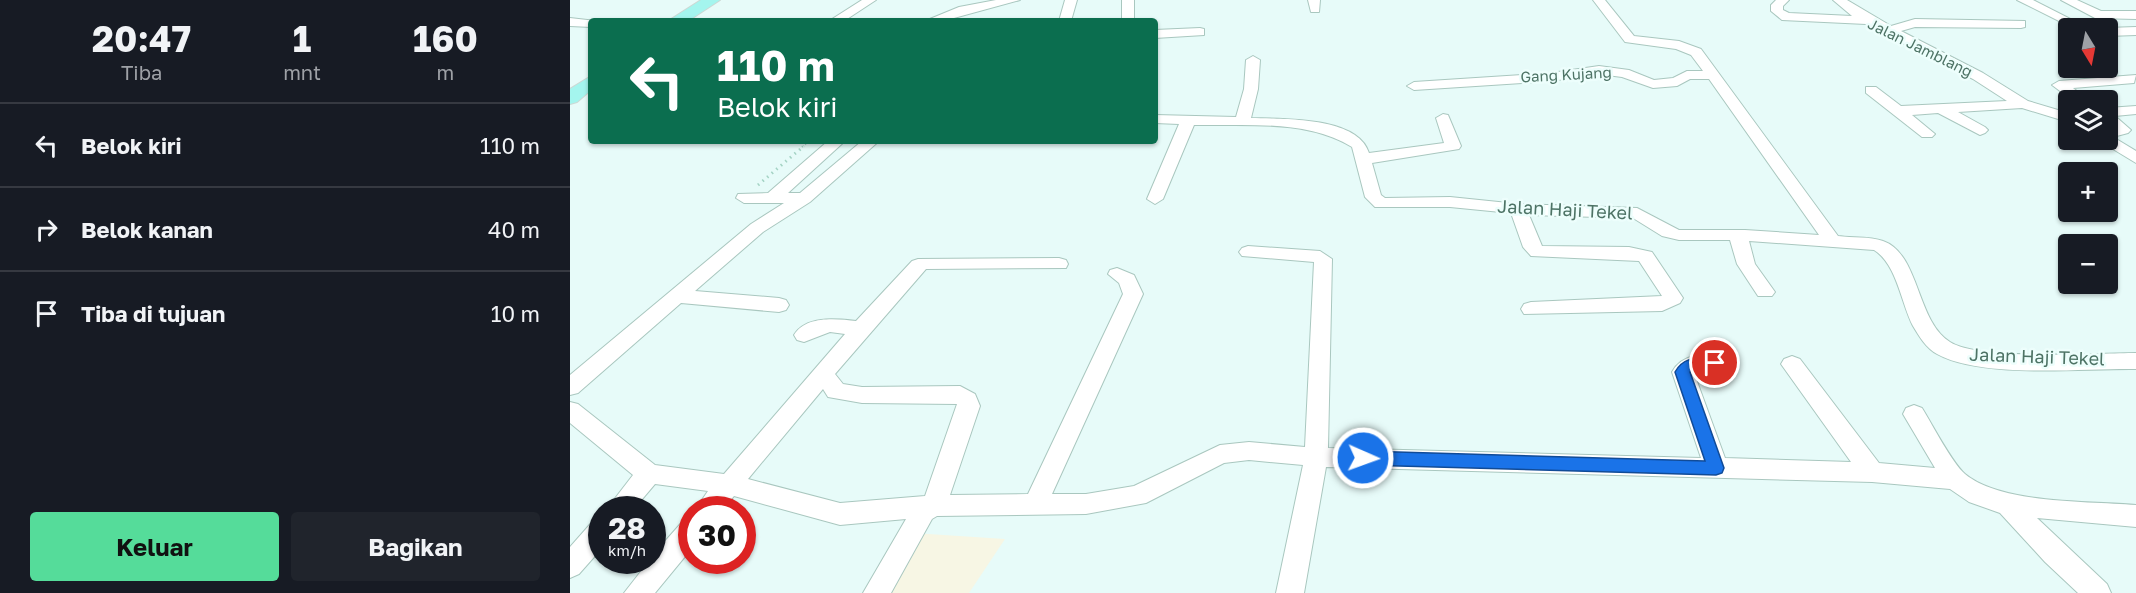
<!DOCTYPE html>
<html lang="id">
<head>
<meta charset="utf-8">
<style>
	body { margin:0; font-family:"Golos Text",sans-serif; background:#20242c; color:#f1f3f6; height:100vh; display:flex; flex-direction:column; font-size:22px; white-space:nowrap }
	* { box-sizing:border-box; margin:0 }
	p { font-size:20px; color:#9ea1a6 }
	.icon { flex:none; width:33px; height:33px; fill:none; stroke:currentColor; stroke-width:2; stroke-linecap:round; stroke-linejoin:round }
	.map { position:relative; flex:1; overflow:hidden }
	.details { display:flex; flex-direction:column; background:#171b24; width:570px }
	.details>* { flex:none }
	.hud { position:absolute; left:18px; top:18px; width:570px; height:126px; border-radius:6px; box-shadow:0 2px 4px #0004; background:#0b6e4f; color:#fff; overflow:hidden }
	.needle { width:39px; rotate:170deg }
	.fabs { position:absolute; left:1488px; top:18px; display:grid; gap:12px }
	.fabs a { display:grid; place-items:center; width:60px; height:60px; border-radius:6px; background:#171b24; box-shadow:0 2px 4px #0004; font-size:30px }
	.speed { position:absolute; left:18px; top:496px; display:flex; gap:12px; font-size:30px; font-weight:700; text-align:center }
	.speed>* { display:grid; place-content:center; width:78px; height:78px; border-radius:50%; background:#171b24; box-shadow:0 2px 4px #0004; line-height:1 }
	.speed small { font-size:15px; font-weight:400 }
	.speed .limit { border:9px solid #d22; background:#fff; color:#111 }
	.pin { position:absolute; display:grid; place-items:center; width:51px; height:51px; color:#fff; margin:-26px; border:3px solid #fff; border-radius:50%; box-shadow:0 2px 6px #0007 }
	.me { position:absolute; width:66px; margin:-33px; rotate:92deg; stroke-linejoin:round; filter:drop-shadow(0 0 4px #0008) }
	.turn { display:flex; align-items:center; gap:21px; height:126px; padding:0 30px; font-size:27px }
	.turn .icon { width:78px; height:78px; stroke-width:2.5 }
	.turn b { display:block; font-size:42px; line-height:51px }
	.eta { display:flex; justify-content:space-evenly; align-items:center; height:102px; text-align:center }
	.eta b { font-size:36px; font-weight:700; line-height:42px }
	.cta { display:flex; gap:12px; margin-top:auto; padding:12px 30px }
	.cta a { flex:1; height:69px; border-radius:6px; background:#55dc9a; color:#111; font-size:24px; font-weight:700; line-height:69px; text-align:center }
	.cta a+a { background:#20242c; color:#f1f3f6 }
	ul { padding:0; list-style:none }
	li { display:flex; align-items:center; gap:18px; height:84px; padding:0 30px; border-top:2px solid #363941 }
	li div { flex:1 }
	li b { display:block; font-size:22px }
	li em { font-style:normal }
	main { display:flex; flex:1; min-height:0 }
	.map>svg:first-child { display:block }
	.education { fill:#f7f6e4 }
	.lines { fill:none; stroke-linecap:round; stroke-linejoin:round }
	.minor-casing { stroke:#a9c7bf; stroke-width:2 }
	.major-casing { stroke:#cdd8d4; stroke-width:2 }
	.path-far1 { stroke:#a4d3c4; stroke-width:2; stroke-dasharray:1 3; stroke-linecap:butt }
	.path { stroke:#a4d3c4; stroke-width:3; stroke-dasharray:1.5 4.5; stroke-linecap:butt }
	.minor { fill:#fff; fill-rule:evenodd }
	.major { fill:#a4f5ee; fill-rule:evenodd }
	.route { fill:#1a73e8; stroke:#114b97; stroke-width:1.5 }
	.labels { text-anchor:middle; stroke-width:5; stroke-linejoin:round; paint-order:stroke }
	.far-street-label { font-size:15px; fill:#4d7365; stroke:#edfefc }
	.street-label { font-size:18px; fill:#4d7365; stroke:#edfefc }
</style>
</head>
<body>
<main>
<section class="details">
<div class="eta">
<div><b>20:47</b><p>Tiba</p></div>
<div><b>1</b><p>mnt</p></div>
<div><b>160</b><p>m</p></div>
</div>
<ul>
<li><svg class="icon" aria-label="left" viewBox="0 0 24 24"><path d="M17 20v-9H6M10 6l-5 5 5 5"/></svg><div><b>Belok kiri</b></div><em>110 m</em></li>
<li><svg class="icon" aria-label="right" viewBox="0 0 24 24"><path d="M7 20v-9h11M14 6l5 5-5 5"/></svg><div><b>Belok kanan</b></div><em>40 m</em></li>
<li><svg class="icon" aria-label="arrive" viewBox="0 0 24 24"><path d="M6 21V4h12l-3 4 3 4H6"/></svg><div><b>Tiba di tujuan</b></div><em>10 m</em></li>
</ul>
<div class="cta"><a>Keluar</a><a>Bagikan</a></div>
</section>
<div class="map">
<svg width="1566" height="593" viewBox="0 0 1566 593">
	<rect width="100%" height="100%" fill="#e7fbf9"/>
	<path class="education" d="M 343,533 L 435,539 L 399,593 L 309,593 Z"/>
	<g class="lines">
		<g class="minor-casing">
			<path id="minor" d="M 292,0 L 306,0 L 274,21 L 259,21 Z
				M 426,0 L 450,0 L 373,21 L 355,21 L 389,7 Z
				M 495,0 L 507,0 L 501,21 L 489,21 Z
				M 552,0 L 564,0 L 564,21 L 552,21 Z
				M 738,0 L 750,0 L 749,12 L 741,12 Z
				M 1023,0 L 1035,0 L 1064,36 L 1109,41 L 1131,49 L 1268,236 C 1282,238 1300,236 1313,241 C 1350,254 1346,321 1380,342 C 1410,361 1526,353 1566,353 L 1566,369 C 1513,368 1412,379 1367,354 C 1356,348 1349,336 1343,326 C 1331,303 1327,264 1304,250 L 1179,241 L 1185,264 L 1205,292 L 1202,296 L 1188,296 L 1167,264 L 1160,240 L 1109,240 L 1092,236 L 1063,218 L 959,215 L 972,246 L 1059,247 L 1082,252 L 1113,298 L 1110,303 L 1092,311 L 954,314 L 951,309 L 954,304 L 961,302 L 1092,296 L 1069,261 L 961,256 L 953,247 L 941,213 L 880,207 L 805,207 L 795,197 L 782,147 C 736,119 676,126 624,125 L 593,199 L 585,204 L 577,199 L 609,124 L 585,123 L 585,115 L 666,117 L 674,89 L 676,60 L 683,56 L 690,60 L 688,89 L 681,118 C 712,119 788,116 799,153 L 874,143 L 866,118 L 873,114 L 878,115 L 891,146 L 889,149 L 802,163 L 811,195 L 815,198 L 880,197 L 948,204 L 1067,208 L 1109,230 L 1175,230 L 1249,235 L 1139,79 L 1120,79 L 1107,86 L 1083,88 L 1052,77 L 1029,74 L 981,81 L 844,90 L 837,86 L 844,82 L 981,73 L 1029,66 L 1059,70 L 1084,80 L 1103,78 L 1117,71 L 1133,71 L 1121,55 L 1106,49 L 1055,42 Z
				M 1206,0 L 1219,0 L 1213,6 L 1213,10 L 1219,13 L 1282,16 L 1263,0 L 1277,0 L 1321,26 L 1345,19 L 1455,21 L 1455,27 L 1451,28 L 1345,27 L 1331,31 L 1413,73 L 1458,101 L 1498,113 L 1498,122 L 1452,108 L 1388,112 L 1415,127 L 1418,130 L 1415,133 L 1410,135 L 1368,113 L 1342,115 L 1365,134 L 1362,137 L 1352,137 L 1296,93 L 1296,87 L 1306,87 L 1331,106 L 1437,101 L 1403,79 L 1296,24 L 1212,20 L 1201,11 L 1201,5 Z
				M 1447,0 L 1463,0 L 1518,28 L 1503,28 Z
				M 1491,0 L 1507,0 L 1531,11 L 1566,11 L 1566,19 L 1525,18 Z
				M 0,18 L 26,21 L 21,21 L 21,27 L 0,26 Z
				M 1566,27 L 1566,35 L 1538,36 L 1537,28 Z
				M 630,28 L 634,29 L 634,35 L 585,38 L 585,30 Z
				M 1566,75 L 1564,83 L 1503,88 L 1518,100 L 1502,100 L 1482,85 L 1489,81 Z
				M 1566,106 L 1566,114 L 1545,116 L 1561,130 L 1558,133 L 1543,137 L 1566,151 L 1566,163 L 1528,140 L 1538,140 L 1538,129 L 1542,128 L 1538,125 L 1538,108 Z
				M 258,141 L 275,141 L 218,193 L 230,193 L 292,141 L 309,141 L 240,202 L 193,232 L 125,291 L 209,298 L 216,300 L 219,305 L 216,310 L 209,312 L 111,303 L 8,393 L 0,395 L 0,375 L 181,224 L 214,203 L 174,203 L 166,198 L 168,194 L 198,193 Z
				M 678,246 L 750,251 L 762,259 L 758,448 L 1131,458 L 1102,372 C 1112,354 1134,352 1152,358 L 1156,363 L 1152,368 L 1124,373 L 1155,458 L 1281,462 L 1211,364 L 1214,359 L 1222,356 L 1230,359 L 1309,463 L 1365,468 L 1333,414 L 1336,408 L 1344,405 L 1352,408 C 1362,424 1382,463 1395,474 C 1431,504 1519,501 1566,505 L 1566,527 L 1467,518 L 1537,584 L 1541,593 L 1508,593 L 1475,562 L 1430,513 L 1399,502 L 1380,489 L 1302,482 L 756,467 L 734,593 L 706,593 L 733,465 L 679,460 L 654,463 L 576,503 L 516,514 L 367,516 L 362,519 L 321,593 L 293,593 L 336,519 L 270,525 L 164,496 L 152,510 L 125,510 L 138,491 L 85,484 L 63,510 L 36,510 L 63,475 L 0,423 L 0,402 L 8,404 L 85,465 L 154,474 L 275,334 L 260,332 L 234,342 L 227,340 L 224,335 C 236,315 267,319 286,321 L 342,261 L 348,259 L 489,258 L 496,260 L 498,264 L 496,268 L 356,269 L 265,374 L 273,384 L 292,387 L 390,386 L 405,394 L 410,406 L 380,495 L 458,494 L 553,294 L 549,283 L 538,274 L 540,270 L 547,268 L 564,275 L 573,294 L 482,494 L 516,494 L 564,486 L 650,445 L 679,442 L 735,447 L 744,262 L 672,256 L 669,252 L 672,248 ZM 253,389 L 258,397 L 292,403 L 387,404 L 355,496 L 270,503 L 178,479 Z
				M 32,518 L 32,548 L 9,574 L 0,578 L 0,547 L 23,521 Z
				M 122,518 L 122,548 L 85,593 L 54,593 L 79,561 L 82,561 L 82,556 L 113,521 Z"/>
		</g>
		<g class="major-casing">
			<path id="major" d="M 131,0 L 150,0 L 118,21 L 98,21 Z
				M 21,76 L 21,90 L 7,102 L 0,104 L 0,89 Z"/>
		</g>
		<path class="path-far1" d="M 232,147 L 239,141"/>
		<path class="path" d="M 188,185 L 234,146"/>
		<use href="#minor" class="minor"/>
		<use href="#major" class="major"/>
	</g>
	<path class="route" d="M 1145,357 L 1150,359 L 1152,363 L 1150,366 L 1124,369 L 1120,372 L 1154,468 L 1152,473 L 1146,475 L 793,465 L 787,463 L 784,458 L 787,453 L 793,451 L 1135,461 L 1105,372 C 1114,356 1128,358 1145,357 Z"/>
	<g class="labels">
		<g class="far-street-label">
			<text transform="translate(1350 48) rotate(26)" y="5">Jalan Jamblang</text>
			<text transform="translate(996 75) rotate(-3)" y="5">Gang Kujang</text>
		</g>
		<g class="street-label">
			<text transform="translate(995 210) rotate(3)" y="6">Jalan Haji Tekel</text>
			<text transform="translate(1467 357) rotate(2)" y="6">Jalan Haji Tekel</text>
		</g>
	</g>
</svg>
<div class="fabs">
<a><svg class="needle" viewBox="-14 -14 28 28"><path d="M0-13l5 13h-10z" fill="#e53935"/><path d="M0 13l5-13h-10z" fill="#9ea1a6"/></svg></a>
<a><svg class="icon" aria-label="layers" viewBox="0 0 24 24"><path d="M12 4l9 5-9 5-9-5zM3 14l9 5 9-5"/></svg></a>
<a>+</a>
<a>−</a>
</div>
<div class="speed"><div>28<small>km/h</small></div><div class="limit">30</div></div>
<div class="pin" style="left:1145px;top:363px;background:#d93025"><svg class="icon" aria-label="arrive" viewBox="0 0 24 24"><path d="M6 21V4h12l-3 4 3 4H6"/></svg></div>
<svg class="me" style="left:793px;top:458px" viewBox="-20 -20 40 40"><circle r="17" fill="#1a73e8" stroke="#fff" stroke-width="3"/><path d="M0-11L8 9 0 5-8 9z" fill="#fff"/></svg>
<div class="hud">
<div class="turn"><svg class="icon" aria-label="left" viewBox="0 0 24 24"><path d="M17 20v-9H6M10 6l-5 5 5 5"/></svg><div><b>110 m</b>Belok kiri</div></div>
</div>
</div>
</main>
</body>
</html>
